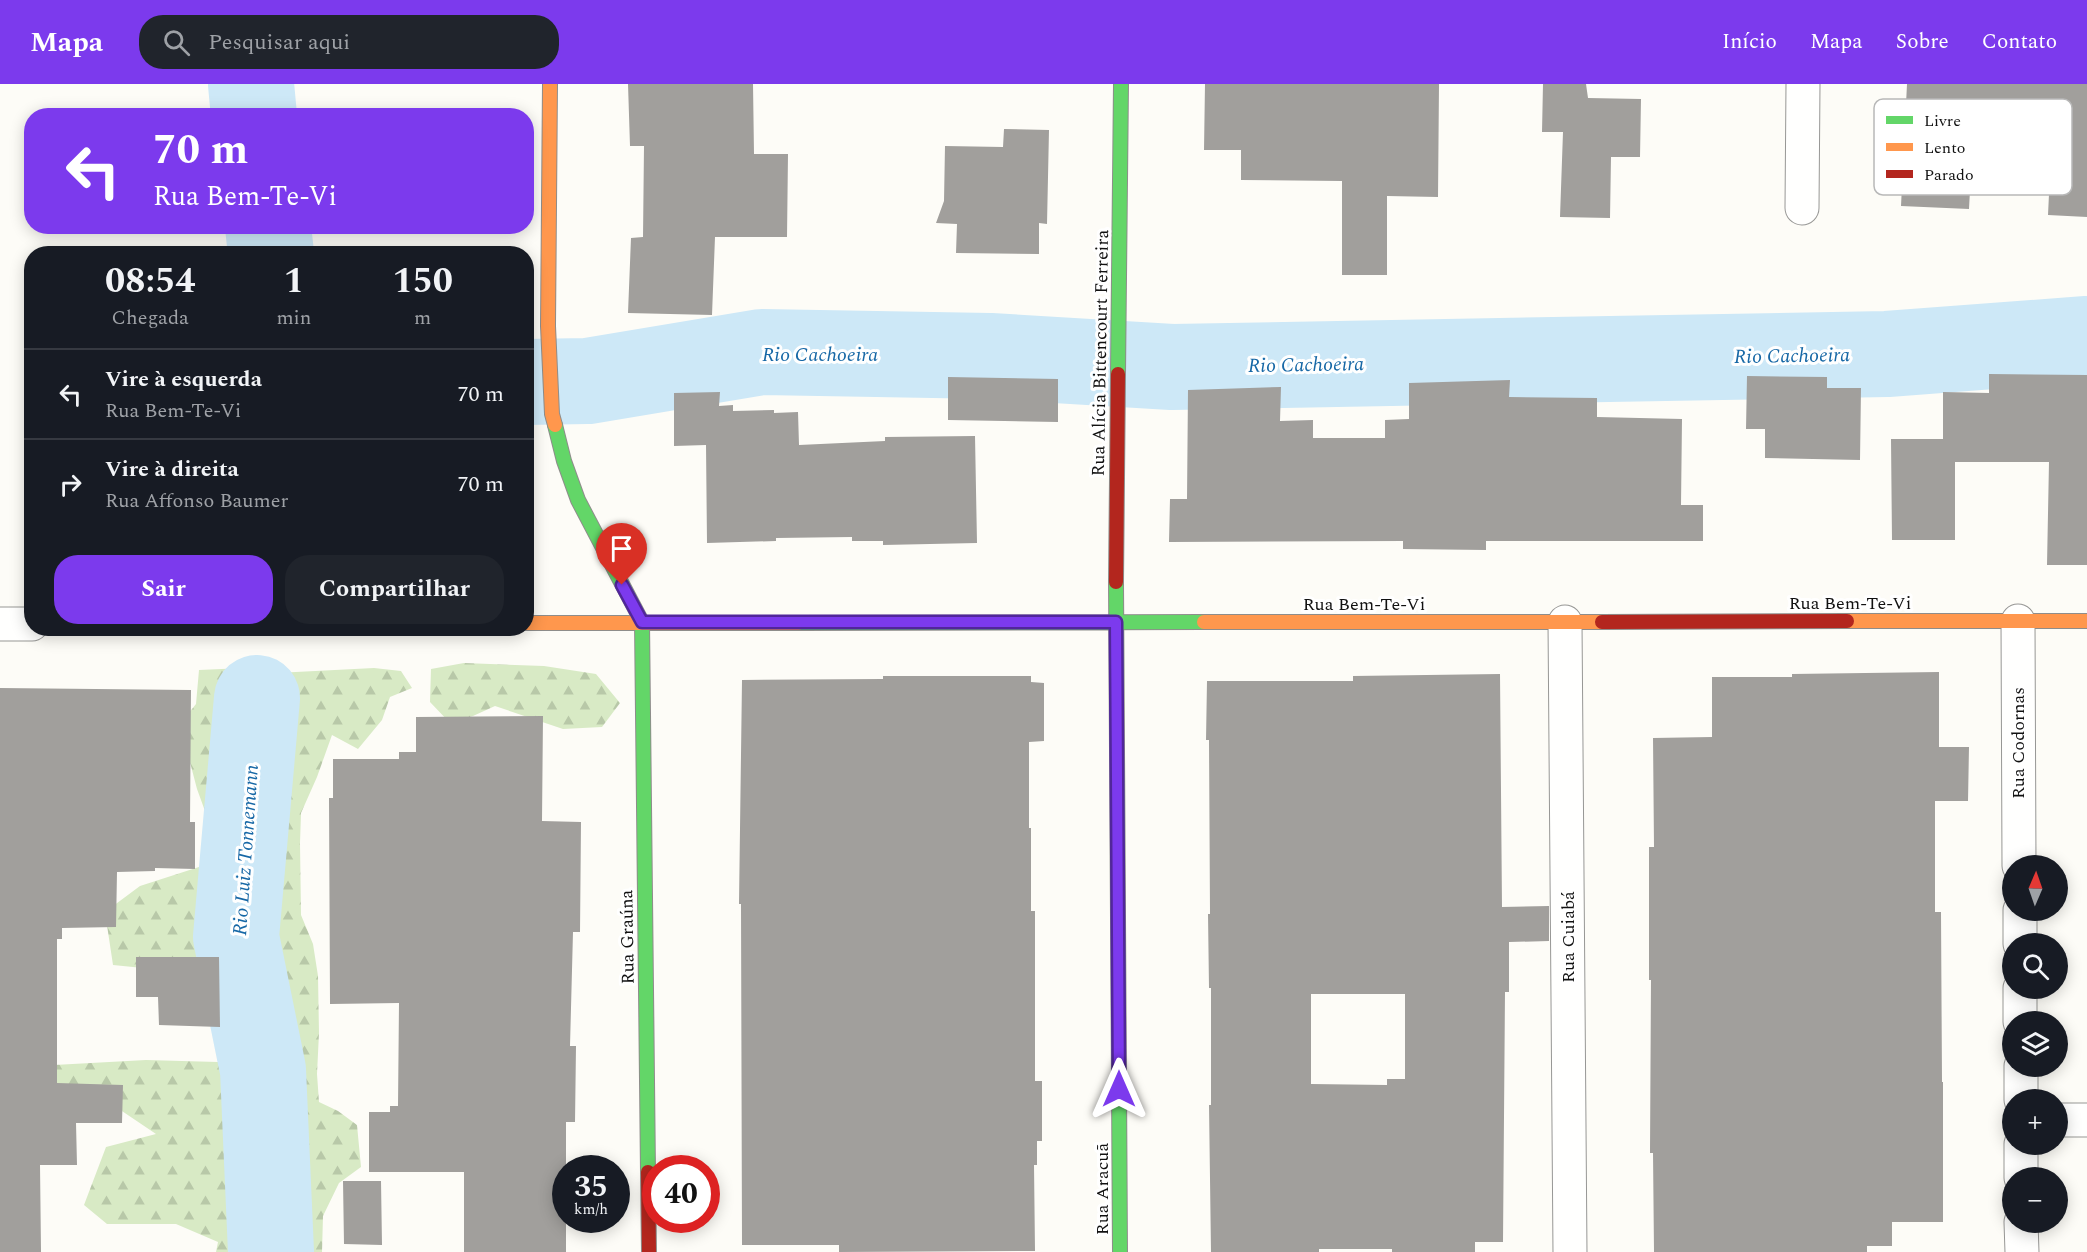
<!DOCTYPE html>
<html lang="pt">
<head>
<meta charset="utf-8">
<style>
	body { margin:0; font-family:Spectral,serif; background:#20242c; color:#f1f3f6; height:100vh; display:flex; flex-direction:column; font-size:22px; white-space:nowrap }
	* { box-sizing:border-box; margin:0 }
	p { font-size:20px; color:#9ea1a6 }
	.icon { flex:none; width:33px; height:33px; fill:none; stroke:currentColor; stroke-width:2; stroke-linecap:round; stroke-linejoin:round }
	.map { position:relative; flex:1; overflow:hidden }
	.side { position:absolute; left:24px; top:162px; width:510px; height:390px; display:flex; flex-direction:column; background:#171b24; border-radius:24px; box-shadow:0 3px 15px #0003 }
	.side>* { flex:none }
	.hud { position:absolute; left:24px; top:24px; width:510px; height:126px; border-radius:24px; box-shadow:0 3px 15px #0003; background:#7c3aed; color:#fff; overflow:hidden }
	.needle { width:39px; rotate:2deg }
	.controls { position:absolute; left:2002px; top:771px; display:grid; gap:12px }
	.controls a { display:grid; place-items:center; width:66px; height:66px; border-radius:50%; background:#171b24; box-shadow:0 3px 15px #0003; font-size:30px }
	.speed { position:absolute; left:552px; top:1071px; display:flex; gap:12px; font-size:30px; font-weight:700; text-align:center }
	.speed>* { display:grid; place-content:center; width:78px; height:78px; border-radius:50%; background:#171b24; box-shadow:0 3px 15px #0003; line-height:1 }
	.speed small { font-size:15px; font-weight:400 }
	.speed .limit { border:9px solid #d22; background:#fff; color:#111 }
	.pin { position:absolute; display:grid; place-items:center; width:51px; height:51px; color:#fff; margin:-62px -26px; border-radius:50% 50% 50% 0; rotate:-45deg; box-shadow:0 0 6px #0007 }
	.pin .icon { rotate:45deg }
	.me { position:absolute; width:66px; margin:-33px; rotate:0deg; stroke-linejoin:round; filter:drop-shadow(0 0 4px #0008) }
	.turn { display:flex; align-items:center; gap:21px; height:126px; padding:0 30px; font-size:27px }
	.turn .icon { width:78px; height:78px; stroke-width:2.5 }
	.turn b { display:block; font-size:42px; line-height:51px }
	.eta { display:flex; justify-content:space-evenly; align-items:center; height:102px; text-align:center }
	.eta b { font-size:36px; font-weight:700; line-height:42px }
	.button { display:flex; gap:12px; margin-top:auto; padding:12px 30px }
	.button a { flex:1; height:69px; border-radius:24px; background:#7c3aed; color:#fff; font-size:24px; font-weight:700; line-height:69px; text-align:center }
	.button a+a { background:#20242c; color:#f1f3f6 }
	ul { padding:0; list-style:none }
	li { display:flex; align-items:center; gap:18px; height:90px; padding:0 30px; border-top:2px solid #363941 }
	li div { flex:1 }
	li b { display:block; font-size:22px }
	li em { font-style:normal }
	header { display:flex; align-items:center; gap:36px; box-sizing:border-box; height:84px; padding:0 30px; background:#7c3aed; color:#fff }
	header strong { font-size:28px }
	nav { display:flex; gap:33px; margin-inline-start:auto; font-size:21px }
	.search { width:420px; height:54px; background:#20242c; display:flex; align-items:center; gap:15px; box-sizing:border-box; padding:0 21px; border-radius:24px; color:#9ea1a6; font-size:22px }
	.map>svg:first-child { display:block }
	.forest { fill:url(#forest-firs) }
	.lines { fill:none; stroke-linecap:round; stroke-linejoin:round }
	.river { stroke:#cde8f7; stroke-width:86 }
	.building { fill:#a19f9c; fill-rule:evenodd }
	.street-casing { stroke:#979795; stroke-width:35 }
	.fast-casing { stroke:#8e8d8b; stroke-width:16 }
	.slow-casing { stroke:#8e8d8b; stroke-width:16 }
	.jam-casing { stroke:#8e8d8b; stroke-width:16 }
	.street { stroke:#fffffe; stroke-width:33 }
	.fast { stroke:#63d668; stroke-width:14 }
	.slow { stroke:#ff974d; stroke-width:14 }
	.jam { stroke:#b3261e; stroke-width:14 }
	.route-casing { stroke:#51269a; stroke-width:15 }
	.route { stroke:#7c3aed; stroke-width:10 }
	.labels { text-anchor:middle; stroke-width:6; stroke-linejoin:round; paint-order:stroke }
	.street-label { font-size:18px; fill:#111; stroke:#fff }
	.water-label { font-size:20px; font-style:italic; fill:#1768a6; stroke:#fff }
	.key { fill:#fff; stroke:#b8b8b8; stroke-width:1.5 }
	.key-label { font-size:16px; fill:#111 }
</style>
</head>
<body>
<header>
<strong>Mapa</strong>
<div class="search"><svg class="icon" aria-label="search" viewBox="0 0 24 24"><circle cx="10" cy="10" r="6"/><path d="M15 15l6 6"/></svg>Pesquisar aqui</div>
<nav><a>Início</a><a>Mapa</a><a>Sobre</a><a>Contato</a></nav>
</header>
<div class="map">
<svg width="2087" height="1168" viewBox="0 0 2087 1168">
	<defs>
		<pattern id="forest-firs" width="22" height="20" patternUnits="userSpaceOnUse" patternTransform="scale(1.5)"><rect width="22" height="20" fill="#d8eac5"/><path d="M5 1l3.5 6h-7zM16 11l3.5 6h-7z" fill="#b8c8a8"/></pattern>
	</defs>
	<rect width="100%" height="100%" fill="#fdfcf7"/>
	<path class="forest" d="M 464,579 L 544,582 L 596,590 L 620,619 L 602,643 L 563,645 L 495,622 L 473,632 L 450,639 L 430,618 L 431,585 Z
		M 244,584 L 247,678 L 244,768 L 227,850 L 239,897 L 258,774 L 262,689 L 276,589 L 374,584 L 401,587 L 412,604 L 390,613 L 382,636 L 358,665 L 332,651 L 317,693 L 301,729 L 300,759 L 301,831 L 313,860 L 318,892 L 319,949 L 317,990 L 319,1018 L 338,1027 L 357,1041 L 361,1083 L 339,1099 L 323,1132 L 322,1168 L 284,1168 L 279,1069 L 271,987 L 258,956 L 257,1045 L 265,1143 L 264,1168 L 216,1168 L 218,1158 L 176,1140 L 107,1140 L 84,1121 L 106,1063 L 156,1050 L 113,1021 L 43,1030 L 54,981 L 146,976 L 218,978 L 215,929 L 173,887 L 113,881 L 105,828 L 140,802 L 202,782 L 209,738 L 197,705 L 180,640 L 196,620 L 199,586 Z"/>
	<g class="lines">
		<path class="river" d="M 251,0 L 254,32
			M 268,142 L 271,170
			M 526,298 L 588,297 L 762,268 L 990,272 L 1172,283 L 1887,270 L 2087,255
			M 257,614 L 236,853 L 263,986 L 271,1168"/>
	</g>
	<path class="building" d="M 628,0 L 753,0 L 754,70 L 788,70 L 787,153 L 715,153 L 712,231 L 628,229 L 631,154 L 643,153 L 644,62 L 630,62 Z
		M 1205,0 L 1439,0 L 1438,113 L 1387,112 L 1387,191 L 1342,191 L 1342,97 L 1241,96 L 1241,66 L 1204,66 Z
		M 1543,0 L 1586,0 L 1588,14 L 1641,15 L 1640,73 L 1611,73 L 1610,134 L 1560,133 L 1563,48 L 1542,48 Z
		M 1907,0 L 2087,0 L 2087,133 L 2048,131 L 2049,110 L 1970,106 L 1969,125 L 1901,122 Z
		M 1004,45 L 1049,46 L 1047,140 L 1039,139 L 1039,170 L 956,169 L 957,140 L 936,139 L 944,117 L 945,62 L 1003,63 Z
		M 1989,290 L 2087,291 L 2087,481 L 2047,481 L 2049,378 L 1955,378 L 1955,456 L 1892,456 L 1891,355 L 1943,355 L 1943,308 L 1989,309 Z
		M 1747,292 L 1827,293 L 1827,304 L 1861,304 L 1860,376 L 1765,374 L 1765,345 L 1746,345 Z
		M 948,293 L 1058,295 L 1058,338 L 948,336 Z
		M 1510,296 L 1509,313 L 1597,314 L 1597,333 L 1682,335 L 1681,421 L 1703,421 L 1703,457 L 1486,457 L 1486,466 L 1403,465 L 1403,457 L 1169,458 L 1170,415 L 1187,415 L 1188,306 L 1281,303 L 1280,337 L 1313,336 L 1313,354 L 1385,354 L 1385,336 L 1409,335 L 1409,299 Z
		M 720,308 L 719,322 L 733,321 L 733,327 L 774,326 L 774,329 L 798,328 L 799,361 L 885,357 L 885,353 L 975,352 L 977,459 L 883,461 L 883,457 L 852,457 L 852,453 L 776,454 L 776,457 L 707,459 L 706,361 L 674,362 L 674,309 Z
		M 1939,588 L 1939,663 L 1969,663 L 1968,717 L 1935,717 L 1935,828 L 1941,828 L 1942,998 L 1943,998 L 1943,1138 L 1892,1138 L 1892,1162 L 1867,1162 L 1867,1168 L 1654,1168 L 1653,1069 L 1650,1069 L 1651,896 L 1649,896 L 1649,763 L 1654,763 L 1653,654 L 1712,653 L 1712,593 L 1792,593 L 1792,590 Z
		M 1500,590 L 1502,823 L 1549,822 L 1549,857 L 1509,858 L 1509,908 L 1505,908 L 1503,1158 L 1475,1158 L 1475,1168 L 1392,1168 L 1392,1165 L 1319,1165 L 1319,1168 L 1211,1168 L 1209,1021 L 1211,1021 L 1211,904 L 1209,904 L 1208,830 L 1210,830 L 1209,656 L 1206,656 L 1207,597 L 1353,597 L 1353,592 ZM 1311,910 L 1405,910 L 1405,995 L 1387,995 L 1387,1001 L 1311,1000 Z
		M 883,592 L 1031,592 L 1031,598 L 1044,599 L 1044,657 L 1029,658 L 1029,744 L 1031,744 L 1031,827 L 1035,827 L 1035,997 L 1042,997 L 1042,1057 L 1037,1057 L 1037,1081 L 1034,1081 L 1035,1167 L 839,1168 L 839,1161 L 742,1161 L 741,820 L 739,820 L 742,596 L 883,595 Z
		M 0,604 L 191,606 L 190,738 L 195,738 L 195,785 L 155,784 L 155,787 L 117,788 L 116,843 L 62,844 L 62,855 L 57,855 L 57,999 L 123,1001 L 122,1039 L 76,1039 L 77,1081 L 40,1081 L 41,1168 L 0,1168 Z
		M 543,632 L 542,737 L 581,738 L 580,848 L 573,848 L 570,962 L 576,962 L 575,1038 L 566,1038 L 566,1168 L 464,1168 L 464,1088 L 369,1088 L 369,1028 L 390,1028 L 390,1022 L 398,1022 L 399,919 L 330,920 L 329,714 L 333,714 L 333,675 L 399,675 L 399,668 L 416,668 L 416,633 Z
		M 136,873 L 219,873 L 220,943 L 159,941 L 158,913 L 136,913 Z
		M 343,1097 L 381,1097 L 382,1161 L 344,1160 Z"/>
	<g class="lines">
		<g class="street-casing">
			<path id="street" d="M 1802,124 L 1803,0
				M 2018,537 L 2019,782
				M 1565,538 L 1570,1168
				M 0,540 L 32,540
				M 2020,826 L 2020,860
				M 2020,904 L 2020,938
				M 2021,982 L 2021,1016
				M 2058,1036 L 2087,1036
				M 2021,1060 L 2021,1094
				M 2021,1138 L 2022,1168"/>
		</g>
		<g class="fast-casing">
			<path id="fast" d="M 1118,290 L 1121,0
				M 555,341 L 564,377 L 578,416 L 642,538 L 648,1088
				M 1116,498 L 1120,1168
				M 798,539 L 1204,538"/>
		</g>
		<g class="slow-casing">
			<path id="slow" d="M 550,0 L 548,242 L 552,330 L 555,341
				M 1847,537 L 2087,537
				M 1204,538 L 1602,538
				M 526,539 L 798,539"/>
		</g>
		<g class="jam-casing">
			<path id="jam" d="M 1116,498 L 1118,290
				M 1602,538 L 1847,537
				M 648,1088 L 649,1168"/>
		</g>
		<use href="#street" class="street"/>
		<use href="#fast" class="fast"/>
		<use href="#slow" class="slow"/>
		<use href="#jam" class="jam"/>
	</g>
	<g class="lines">
		<g class="route-casing">
			<path id="route" d="M 622,501 L 642,538 L 1116,538 L 1119,1005"/>
		</g>
		<use href="#route" class="route"/>
	</g>
	<g class="labels">
		<g class="street-label">
			<text transform="translate(1100 269) rotate(-89)" y="6">Rua Alícia Bittencourt Ferreira</text>
			<text x="1850" y="525">Rua Bem-Te-Vi</text>
			<text x="1364" y="526">Rua Bem-Te-Vi</text>
			<text transform="translate(2018 659) rotate(-90)" y="6">Rua Codornas</text>
			<text transform="translate(627 853) rotate(-91)" y="6">Rua Graúna</text>
			<text transform="translate(1568 853) rotate(-90)" y="6">Rua Cuiabá</text>
			<text transform="translate(1102 1105) rotate(-90)" y="6">Rua Aracuã</text>
		</g>
		<g class="water-label">
			<text x="820" y="277">Rio Cachoeira</text>
			<text transform="translate(1792 271) rotate(-1)" y="7">Rio Cachoeira</text>
			<text transform="translate(1306 280) rotate(-1)" y="7">Rio Cachoeira</text>
			<text transform="translate(245 766) rotate(-86)" y="7">Rio Luiz Tonnemann</text>
		</g>
	</g>
	<rect x="1874" y="15" width="198" height="96" rx="9" class="key"/>
	<rect x="1886" y="32" width="27" height="8" fill="#63d668"/>
	<rect x="1886" y="59" width="27" height="8" fill="#ff974d"/>
	<rect x="1886" y="86" width="27" height="8" fill="#b3261e"/>
	<g class="key-label">
		<text x="1924" y="42">Livre</text>
		<text x="1924" y="69">Lento</text>
		<text x="1924" y="96">Parado</text>
	</g>
</svg>
<div class="controls">
<a><svg class="needle" viewBox="-14 -14 28 28"><path d="M0-13l5 13h-10z" fill="#e53935"/><path d="M0 13l5-13h-10z" fill="#9ea1a6"/></svg></a>
<a><svg class="icon" aria-label="search" viewBox="0 0 24 24"><circle cx="10" cy="10" r="6"/><path d="M15 15l6 6"/></svg></a>
<a><svg class="icon" aria-label="layers" viewBox="0 0 24 24"><path d="M12 4l9 5-9 5-9-5zM3 14l9 5 9-5"/></svg></a>
<a>+</a>
<a>−</a>
</div>
<div class="speed"><div>35<small>km/h</small></div><div class="limit">40</div></div>
<div class="pin" style="left:622px;top:501px;background:#d93025"><svg class="icon" aria-label="arrive" viewBox="0 0 24 24"><path d="M6 21V4h12l-3 4 3 4H6"/></svg></div>
<svg class="me" style="left:1119px;top:1005px" viewBox="-20 -20 40 40"><path d="M0-17L14 15 0 8-14 15z" fill="#7c3aed" stroke="#fff" stroke-width="4"/></svg>
<div class="hud">
<div class="turn"><svg class="icon" aria-label="left" viewBox="0 0 24 24"><path d="M17 20v-9H6M10 6l-5 5 5 5"/></svg><div><b>70 m</b>Rua Bem-Te-Vi</div></div>
</div>
<section class="side">
<div class="eta">
<div><b>08:54</b><p>Chegada</p></div>
<div><b>1</b><p>min</p></div>
<div><b>150</b><p>m</p></div>
</div>
<ul>
<li><svg class="icon" aria-label="left" viewBox="0 0 24 24"><path d="M17 20v-9H6M10 6l-5 5 5 5"/></svg><div><b>Vire à esquerda</b><p>Rua Bem-Te-Vi</p></div><em>70 m</em></li>
<li><svg class="icon" aria-label="right" viewBox="0 0 24 24"><path d="M7 20v-9h11M14 6l5 5-5 5"/></svg><div><b>Vire à direita</b><p>Rua Affonso Baumer</p></div><em>70 m</em></li>
</ul>
<div class="button"><a>Sair</a><a>Compartilhar</a></div>
</section>
</div>
</body>
</html>
